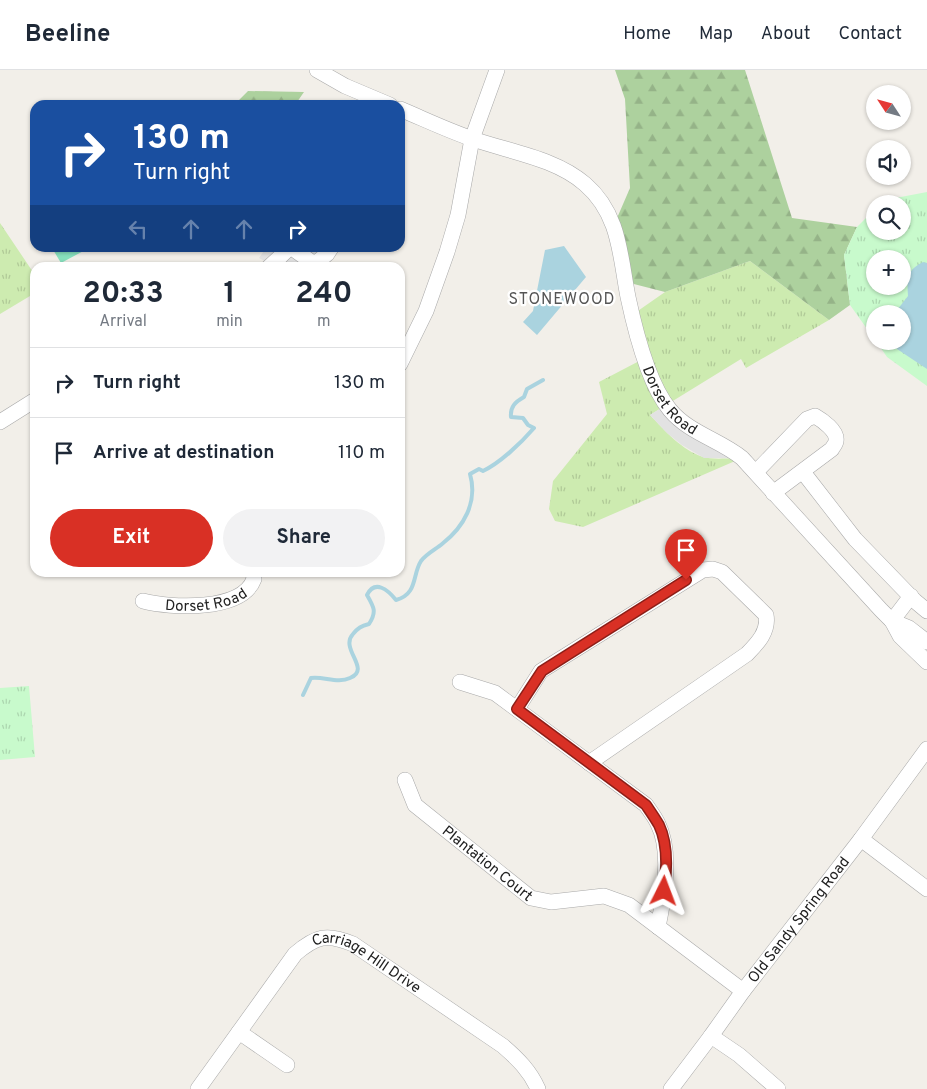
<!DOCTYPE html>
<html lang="en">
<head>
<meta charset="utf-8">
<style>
	body { margin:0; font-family:Overpass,sans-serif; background:#f2f2f3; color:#1f2937; height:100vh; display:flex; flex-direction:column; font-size:19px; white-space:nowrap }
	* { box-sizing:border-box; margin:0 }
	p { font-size:16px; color:#747a83 }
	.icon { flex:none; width:28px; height:28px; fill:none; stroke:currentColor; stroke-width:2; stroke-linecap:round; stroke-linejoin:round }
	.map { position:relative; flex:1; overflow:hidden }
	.drawer { position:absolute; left:30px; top:192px; width:375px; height:315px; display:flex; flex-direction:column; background:#fff; border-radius:15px; box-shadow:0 1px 4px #0004 }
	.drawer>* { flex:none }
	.hud { position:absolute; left:30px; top:30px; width:375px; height:152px; border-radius:15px; box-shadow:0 1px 4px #0004; background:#1a4fa0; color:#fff; overflow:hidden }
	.needle { width:32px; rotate:306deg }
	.fabs { position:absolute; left:866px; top:15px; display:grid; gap:10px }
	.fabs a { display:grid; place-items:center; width:45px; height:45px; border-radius:50%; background:#fff; box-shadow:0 1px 4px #0004; font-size:25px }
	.pin { position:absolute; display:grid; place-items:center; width:42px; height:42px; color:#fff; margin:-51px -21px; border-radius:50% 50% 50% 0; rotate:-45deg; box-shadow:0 0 5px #0007 }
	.pin .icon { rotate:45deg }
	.me { position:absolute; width:55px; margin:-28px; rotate:3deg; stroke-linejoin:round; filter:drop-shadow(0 0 4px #0008) }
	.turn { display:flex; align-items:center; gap:18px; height:105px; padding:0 20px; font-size:22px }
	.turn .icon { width:65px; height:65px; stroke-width:2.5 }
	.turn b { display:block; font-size:35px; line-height:42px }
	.lanes { display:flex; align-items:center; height:48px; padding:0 20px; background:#0003; justify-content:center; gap:25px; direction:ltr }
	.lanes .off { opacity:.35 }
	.eta { display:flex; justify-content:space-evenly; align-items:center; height:85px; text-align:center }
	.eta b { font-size:30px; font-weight:700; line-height:35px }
	.action { display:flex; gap:10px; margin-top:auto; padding:10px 20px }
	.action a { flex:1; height:58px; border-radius:30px; background:#d93025; color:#fff; font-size:20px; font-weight:700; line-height:58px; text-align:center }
	.action a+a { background:#f2f2f3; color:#1f2937 }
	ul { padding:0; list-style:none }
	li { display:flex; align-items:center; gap:15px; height:70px; padding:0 20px; border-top:1px solid #e0e1e3 }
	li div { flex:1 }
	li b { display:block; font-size:19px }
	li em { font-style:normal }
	header { display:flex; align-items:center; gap:30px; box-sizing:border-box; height:70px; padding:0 25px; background:#fff; border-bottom:1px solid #e0e1e3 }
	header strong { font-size:24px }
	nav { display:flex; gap:28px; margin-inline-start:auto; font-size:18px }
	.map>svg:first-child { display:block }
	.grass { fill:url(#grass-tufts) }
	.forest { fill:url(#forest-firs) }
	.park { fill:url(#park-tufts); fill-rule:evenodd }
	.pitch { fill:#88e0be }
	.parking { fill:#e2e2e2 }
	.water { fill:#aad3df }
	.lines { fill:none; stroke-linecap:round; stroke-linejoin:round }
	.stream { stroke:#aad3df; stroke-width:4 }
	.minor-casing { stroke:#a9a9a9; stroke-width:16 }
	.minor { stroke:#fff; stroke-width:15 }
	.route-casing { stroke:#8d1f18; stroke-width:12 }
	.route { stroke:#d93025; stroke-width:9 }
	.labels { text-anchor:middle; stroke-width:4.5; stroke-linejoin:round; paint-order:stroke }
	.street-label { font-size:15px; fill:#222; stroke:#fff }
	.neighbourhood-label { font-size:16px; letter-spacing:1px; fill:#555; stroke:#fff }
</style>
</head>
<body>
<header>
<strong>Beeline</strong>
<nav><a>Home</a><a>Map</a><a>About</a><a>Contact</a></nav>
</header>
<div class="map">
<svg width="927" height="1019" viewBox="0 0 927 1019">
	<defs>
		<pattern id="grass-tufts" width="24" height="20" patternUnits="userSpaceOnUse" patternTransform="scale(1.25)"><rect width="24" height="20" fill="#cdebb0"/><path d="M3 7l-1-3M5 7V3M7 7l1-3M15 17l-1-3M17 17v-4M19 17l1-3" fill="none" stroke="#b0c997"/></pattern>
		<pattern id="forest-firs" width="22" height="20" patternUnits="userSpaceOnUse" patternTransform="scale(1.25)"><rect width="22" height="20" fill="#add19e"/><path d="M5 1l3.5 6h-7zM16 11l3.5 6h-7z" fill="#95b388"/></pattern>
		<pattern id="park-tufts" width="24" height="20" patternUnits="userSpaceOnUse" patternTransform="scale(1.25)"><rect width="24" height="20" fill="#c8facc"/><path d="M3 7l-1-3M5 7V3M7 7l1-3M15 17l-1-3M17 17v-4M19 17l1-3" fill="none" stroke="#acd6af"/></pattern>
	</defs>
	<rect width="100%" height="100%" fill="#f2efe9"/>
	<path class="grass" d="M 0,153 L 35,205 L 35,223 L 0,244 Z
		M 750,191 L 829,250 L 746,298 L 741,289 L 650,345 C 665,361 682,380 703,387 C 712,390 732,388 742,388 L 583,457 L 555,451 L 549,439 L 553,411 L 607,344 L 599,312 L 645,288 L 632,245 L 665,222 Z"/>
	<path class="forest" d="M 615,0 L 745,0 L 792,148 L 857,157 L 844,185 L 850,235 L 829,250 L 750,191 L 665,222 L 626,212 L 614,155 L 630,118 L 625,29 Z
		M 248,21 L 304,22 L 295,35 L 234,35 Z"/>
	<path class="park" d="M 927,122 L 927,316 L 887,287 L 876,271 L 902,271 L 902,244 L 875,244 L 875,270 L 850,235 L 844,185 L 857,157 L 875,139 L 875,161 L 902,161 L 902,134 L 881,134 L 885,130 ZM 875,189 L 902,189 L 902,216 L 875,216 Z
		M 29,616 L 35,687 L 0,690 L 0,618 Z"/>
	<path class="pitch" d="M 52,178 L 89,178 L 61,193 Z"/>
	<path class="parking" d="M 266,178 L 326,178 L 319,197 L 276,197 L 259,188 Z
		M 666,335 L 742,388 L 704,388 L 682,375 L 667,363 L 650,345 Z"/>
	<path class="water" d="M 564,176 L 586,207 L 537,265 L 523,252 L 533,241 L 545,180 Z
		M 923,192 L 927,193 L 927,299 L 897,279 L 892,271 L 902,271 L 902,244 L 894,244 L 908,226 C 907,208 906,201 923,192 Z"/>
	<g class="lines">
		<path class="stream" d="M 303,625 L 311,608 C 323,606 338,614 350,608 C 372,599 339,579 353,564 C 358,558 361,556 369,554 C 377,542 374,537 367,525 C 375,509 388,520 396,530 C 418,524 412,505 421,491 C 426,484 436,479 442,474 C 464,457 478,432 470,404 L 479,399 L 483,401 C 500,393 521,373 534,358 L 528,355 L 523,348 L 511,347 C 510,337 515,332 524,327 L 527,319 L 543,310"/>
		<g class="minor-casing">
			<g id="minor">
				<path d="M 317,0 L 345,16 L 390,35"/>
				<path id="s1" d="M 400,39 C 424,49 449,61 473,69 C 510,82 555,88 585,114 C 620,144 620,186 628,227 C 635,260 649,315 670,340 C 689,363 720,370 742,388 L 881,540 L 892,551 L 909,558 L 927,572"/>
				<path d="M 292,178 L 310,191 L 316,193 L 327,184 L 331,178"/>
				<path d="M 268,198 L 281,186 L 289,178"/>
				<path d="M 400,294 L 426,241 L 447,182 L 458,145 L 472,69 L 497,0"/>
				<path d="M 0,352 L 35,330"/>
				<path d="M 756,402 L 807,349 L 815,346 C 822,350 838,361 836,371 C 836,374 833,376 832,379 L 773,423"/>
				<path d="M 803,402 L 855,469 L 915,531 L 927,541"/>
				<path id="s2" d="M 143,531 C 170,538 242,542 254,509 L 253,502"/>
				<path d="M 892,551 L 900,566 L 927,592"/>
				<path d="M 892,551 L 911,526"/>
				<path d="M 460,612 L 495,623 L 646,735 C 650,741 655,747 658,754 C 672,781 664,828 658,857"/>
				<path d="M 517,639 L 541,601 L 703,500 L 713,499 L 722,502 L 766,545 C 769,561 758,573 747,584 L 589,693"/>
				<path id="s3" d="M 405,710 L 415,735 L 531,828 L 551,832 L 604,826 L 629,835 L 743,921"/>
				<path d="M 861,769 L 927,819"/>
				<path d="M 239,962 L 287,995"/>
				<path d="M 711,966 L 739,985 L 778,1019"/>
				<path id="s4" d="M 198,1019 L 295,884 C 316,866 327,863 353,874 L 503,976 C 518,989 530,1001 538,1019"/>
				<path id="s5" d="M 671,1019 L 711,966 L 743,921 L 861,769 L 927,679"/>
			</g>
		</g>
		<use href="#minor" class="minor"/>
	</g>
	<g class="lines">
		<g class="route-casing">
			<path id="route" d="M 664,821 C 667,800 668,774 659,755 C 655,748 650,741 646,735 L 517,639 L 542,601 L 686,510"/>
		</g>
		<use href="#route" class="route"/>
	</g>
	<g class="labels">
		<g class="street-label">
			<text dy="5" stroke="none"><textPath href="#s1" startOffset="438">Dorset Road</textPath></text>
			<text dy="5" stroke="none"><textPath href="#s2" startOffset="64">Dorset Road</textPath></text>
			<text dy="5" stroke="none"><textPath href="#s3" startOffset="120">Plantation Court</textPath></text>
			<text dy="5" stroke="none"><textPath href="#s5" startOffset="212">Old Sandy Spring Road</textPath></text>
			<text dy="5" stroke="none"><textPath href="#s4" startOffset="249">Carriage Hill Drive</textPath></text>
		</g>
		<g class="neighbourhood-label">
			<text x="562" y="234">STONEWOOD</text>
		</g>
	</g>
</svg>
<div class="fabs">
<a><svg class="needle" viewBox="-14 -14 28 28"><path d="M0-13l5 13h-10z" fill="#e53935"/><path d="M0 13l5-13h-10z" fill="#747a83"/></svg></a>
<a><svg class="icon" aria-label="sound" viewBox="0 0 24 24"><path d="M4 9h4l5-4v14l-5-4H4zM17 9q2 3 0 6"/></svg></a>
<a><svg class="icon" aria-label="search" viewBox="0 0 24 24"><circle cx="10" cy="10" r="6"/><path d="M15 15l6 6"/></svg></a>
<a>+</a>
<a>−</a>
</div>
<div class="pin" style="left:686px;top:510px;background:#d93025"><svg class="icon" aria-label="arrive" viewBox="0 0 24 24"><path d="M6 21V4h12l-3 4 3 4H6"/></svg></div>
<svg class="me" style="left:664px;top:821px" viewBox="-20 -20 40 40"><path d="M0-17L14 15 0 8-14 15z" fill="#d93025" stroke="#fff" stroke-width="4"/></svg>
<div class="hud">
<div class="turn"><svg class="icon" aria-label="right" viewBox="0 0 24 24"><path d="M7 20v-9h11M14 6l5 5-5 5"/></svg><div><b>130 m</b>Turn right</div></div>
<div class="lanes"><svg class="icon off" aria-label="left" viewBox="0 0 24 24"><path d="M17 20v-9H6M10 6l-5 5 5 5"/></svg><svg class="icon off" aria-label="ahead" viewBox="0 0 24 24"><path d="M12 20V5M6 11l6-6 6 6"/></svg><svg class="icon off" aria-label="ahead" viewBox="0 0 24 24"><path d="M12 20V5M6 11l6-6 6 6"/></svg><svg class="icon" aria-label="right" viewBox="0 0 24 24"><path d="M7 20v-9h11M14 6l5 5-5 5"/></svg></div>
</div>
<section class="drawer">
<div class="eta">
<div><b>20:33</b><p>Arrival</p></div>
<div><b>1</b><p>min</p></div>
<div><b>240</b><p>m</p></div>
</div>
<ul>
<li><svg class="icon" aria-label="right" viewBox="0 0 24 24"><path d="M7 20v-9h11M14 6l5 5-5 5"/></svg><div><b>Turn right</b></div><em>130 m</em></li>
<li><svg class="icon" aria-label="arrive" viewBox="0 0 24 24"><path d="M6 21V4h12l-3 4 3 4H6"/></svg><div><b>Arrive at destination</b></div><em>110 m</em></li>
</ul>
<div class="action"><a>Exit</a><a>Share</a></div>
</section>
</div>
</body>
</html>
